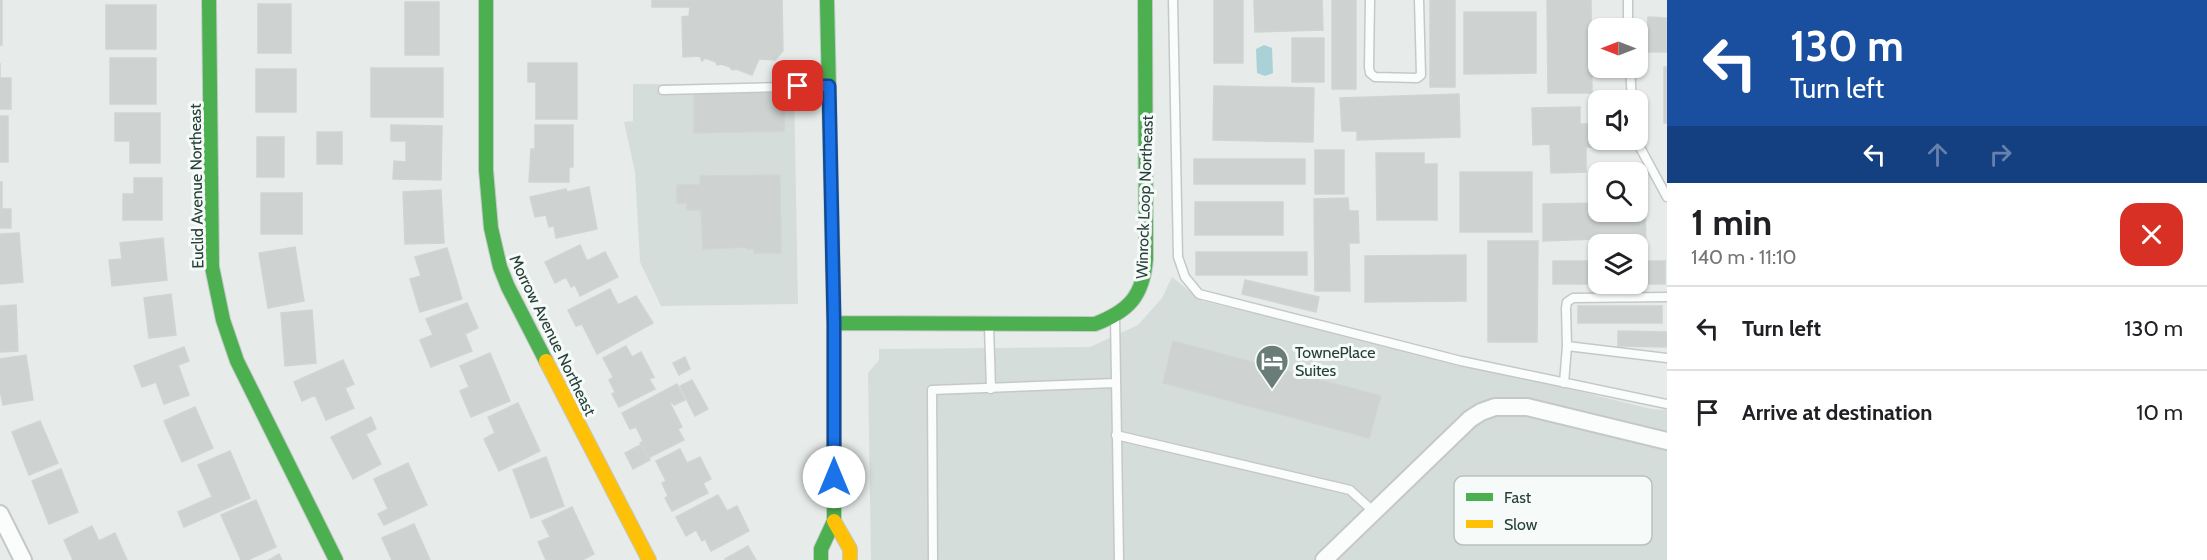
<!DOCTYPE html>
<html lang="en">
<head>
<meta charset="utf-8">
<style>
	body { margin:0; font-family:Cabin,sans-serif; background:#f6f6f6; color:#202124; height:100vh; display:flex; flex-direction:column; font-size:22px; white-space:nowrap }
	* { box-sizing:border-box; margin:0 }
	p { font-size:20px; color:#757577 }
	.icon { flex:none; width:33px; height:33px; fill:none; stroke:currentColor; stroke-width:2; stroke-linecap:round; stroke-linejoin:round }
	.map { position:relative; flex:1; overflow:hidden }
	.side { display:flex; flex-direction:column; background:#fff; width:540px }
	.side>* { flex:none }
	.top-card { background:#1a4fa0; color:#fff; overflow:hidden }
	.needle { width:39px; rotate:270deg }
	.buttons { position:absolute; left:1588px; top:18px; display:grid; gap:12px }
	.buttons a { display:grid; place-items:center; width:60px; height:60px; border-radius:12px; background:#fff; box-shadow:0 2px 4px #0004; font-size:30px }
	.pin { position:absolute; display:grid; place-items:center; width:51px; height:51px; color:#fff; margin:-26px; border-radius:12px; box-shadow:0 3px 9px #0006 }
	.me { position:absolute; width:66px; margin:-33px; rotate:0deg; stroke-linejoin:round; filter:drop-shadow(0 0 4px #0008) }
	.turn { display:flex; align-items:center; gap:21px; height:126px; padding:0 24px; font-size:27px }
	.turn .icon { width:78px; height:78px; stroke-width:2.5 }
	.turn b { display:block; font-size:42px; line-height:51px }
	.lanes { display:flex; align-items:center; height:57px; padding:0 24px; background:#0003; justify-content:center; gap:30px; direction:ltr }
	.lanes .off { opacity:.35 }
	.round { display:grid; place-items:center; flex:none; width:63px; height:63px; border-radius:18px; background:#f6f6f6 }
	.head { display:flex; align-items:center; justify-content:space-between; height:102px; padding:0 24px }
	h1 { font-size:36px; font-weight:700; line-height:45px }
	ul { padding:0; list-style:none }
	li { display:flex; align-items:center; gap:18px; height:84px; padding:0 24px; border-top:2px solid #e0e0e0 }
	li div { flex:1 }
	li b { display:block; font-size:22px }
	li em { font-style:normal }
	main { display:flex; flex:1; min-height:0 }
	.map>svg:first-child { display:block }
	.built { fill:#d5ddda }
	.water { fill:#aad1d8 }
	.building { fill:#ced3d1; stroke:#d0d5d3; stroke-width:1.5 }
	.lines { fill:none; stroke-linecap:round; stroke-linejoin:round }
	.lane-casing { stroke:#c4c9c7; stroke-width:11 }
	.street-casing { stroke:#c4c9c7; stroke-width:20 }
	.fast-casing { stroke:#c3c9c7; stroke-width:16 }
	.slow-casing { stroke:#c3c9c7; stroke-width:16 }
	.lane { stroke:#fbfcfc; stroke-width:8 }
	.street { stroke:#fbfcfc; stroke-width:16 }
	.fast { stroke:#4caf50; stroke-width:14 }
	.slow { stroke:#ffc107; stroke-width:14 }
	.route-casing { stroke:#114b97; stroke-width:15 }
	.route { stroke:#1a73e8; stroke-width:10 }
	.labels { text-anchor:middle; stroke-width:6; stroke-linejoin:round; paint-order:stroke }
	.street-label { font-size:16px; fill:#253f39; stroke:#f6faf8 }
	.poi-label { font-size:16px; fill:#253f39; stroke:#f6faf8; text-anchor:start }
	.key { fill:#f6faf8; stroke:#b7c2bf; stroke-width:1.5 }
	.key-label { font-size:16px; fill:#253f39 }
</style>
</head>
<body>
<main>
<div class="map">
<svg width="1667" height="560" viewBox="0 0 1667 560">
	<rect width="100%" height="100%" fill="#e7ecea"/>
	<path class="built" d="M 633,84 L 794,84 L 798,304 L 661,306 L 640,262 L 635,172 L 624,122 L 633,121 Z
		M 1172,277 L 1202,301 L 1652,409 L 1667,410 L 1667,560 L 871,560 L 868,373 L 879,360 L 879,349 L 1090,347 L 1138,325 L 1162,298 Z"/>
	<path class="water" d="M 1264,45 L 1272,48 L 1273,73 L 1265,76 L 1257,73 L 1256,49 Z"/>
	<path class="building" d="M 0,0 L 2,0 L 2,45 L 0,45 Z
		M 652,0 L 782,0 L 783,51 L 775,60 L 759,59 L 752,75 L 736,69 L 732,70 L 730,67 L 721,64 L 717,65 L 716,62 L 705,58 L 702,61 L 700,56 L 683,57 L 682,17 L 689,16 L 690,7 L 652,7 Z
		M 1214,0 L 1243,0 L 1243,63 L 1214,63 Z
		M 1254,0 L 1322,0 L 1323,30 L 1255,32 Z
		M 1332,0 L 1356,0 L 1356,89 L 1332,89 Z
		M 1430,0 L 1455,0 L 1455,87 L 1430,87 Z
		M 1547,0 L 1591,0 L 1592,93 L 1548,93 Z
		M 405,2 L 439,2 L 439,55 L 405,55 Z
		M 258,4 L 291,4 L 291,53 L 258,53 Z
		M 106,5 L 156,5 L 156,49 L 106,49 Z
		M 1464,12 L 1536,12 L 1536,73 L 1464,74 Z
		M 1648,17 L 1667,18 L 1667,52 L 1647,52 Z
		M 1292,38 L 1324,38 L 1324,82 L 1292,82 Z
		M 110,58 L 156,58 L 156,104 L 110,104 Z
		M 0,63 L 0,78 L 11,78 L 11,109 L 0,109 Z
		M 528,63 L 577,63 L 577,119 L 536,119 L 536,82 L 528,82 Z
		M 1664,67 L 1667,67 L 1667,123 L 1664,123 Z
		M 371,68 L 443,68 L 443,117 L 371,117 Z
		M 256,69 L 296,69 L 296,112 L 256,112 Z
		M 1214,86 L 1314,88 L 1313,142 L 1213,140 Z
		M 774,91 L 774,107 L 785,106 L 784,131 L 694,133 L 694,92 Z
		M 1459,94 L 1460,137 L 1357,140 L 1357,131 L 1342,131 L 1340,98 Z
		M 1580,107 L 1580,124 L 1596,124 L 1596,147 L 1586,147 L 1586,172 L 1551,173 L 1550,144 L 1533,145 L 1532,108 Z
		M 115,113 L 160,113 L 160,163 L 130,163 L 130,141 L 115,141 Z
		M 0,116 L 8,116 L 8,162 L 0,162 Z
		M 391,125 L 442,126 L 441,180 L 393,179 L 394,161 L 406,162 L 406,141 L 391,141 Z
		M 535,125 L 573,125 L 573,167 L 569,167 L 569,182 L 529,182 L 531,149 L 535,149 Z
		M 317,132 L 342,132 L 342,164 L 317,164 Z
		M 257,137 L 284,137 L 284,177 L 257,177 Z
		M 1315,150 L 1344,150 L 1344,194 L 1315,194 Z
		M 1376,153 L 1424,153 L 1424,164 L 1437,164 L 1437,220 L 1377,220 Z
		M 1194,159 L 1305,159 L 1305,184 L 1194,184 Z
		M 1460,172 L 1532,172 L 1532,232 L 1460,232 Z
		M 780,175 L 781,253 L 754,253 L 754,249 L 747,249 L 747,247 L 703,249 L 701,210 L 687,210 L 687,203 L 677,203 L 677,185 L 700,185 L 700,176 Z
		M 134,178 L 162,178 L 162,220 L 123,220 L 123,194 L 134,194 Z
		M 0,182 L 2,182 L 2,209 L 11,209 L 11,228 L 0,228 Z
		M 589,187 L 597,229 L 556,238 L 554,226 L 549,227 L 546,215 L 535,217 L 530,197 L 566,189 L 567,192 Z
		M 441,190 L 444,243 L 405,244 L 403,192 Z
		M 261,193 L 302,193 L 302,234 L 261,234 Z
		M 1348,198 L 1349,211 L 1358,211 L 1359,243 L 1349,243 L 1350,291 L 1315,291 L 1314,199 Z
		M 1195,202 L 1283,202 L 1283,235 L 1195,235 Z
		M 1638,202 L 1645,202 L 1646,249 L 1638,249 L 1638,244 L 1599,244 L 1599,250 L 1596,250 L 1596,239 L 1543,241 L 1543,204 L 1599,203 L 1599,212 L 1638,212 Z
		M 19,233 L 23,282 L 0,284 L 0,234 Z
		M 163,238 L 167,280 L 112,286 L 109,260 L 122,259 L 120,243 Z
		M 1488,241 L 1538,241 L 1537,342 L 1488,342 Z
		M 580,245 L 587,261 L 605,252 L 618,277 L 580,296 L 575,285 L 571,287 L 566,277 L 555,283 L 545,262 Z
		M 295,247 L 304,301 L 268,308 L 259,253 Z
		M 447,248 L 462,299 L 420,312 L 410,279 L 421,276 L 415,257 Z
		M 1196,252 L 1307,252 L 1307,275 L 1196,275 Z
		M 1466,255 L 1466,301 L 1365,302 L 1365,256 Z
		M 1553,261 L 1599,261 L 1599,284 L 1638,284 L 1638,261 L 1665,261 L 1665,284 L 1553,284 Z
		M 1245,280 L 1319,297 L 1316,312 L 1242,294 Z
		M 610,289 L 618,305 L 636,296 L 653,323 L 597,354 L 582,324 L 576,326 L 568,310 Z
		M 171,294 L 176,335 L 149,338 L 144,298 Z
		M 467,303 L 478,328 L 465,334 L 472,351 L 431,367 L 420,340 L 433,335 L 426,319 Z
		M 16,305 L 18,351 L 0,352 L 0,306 Z
		M 1578,306 L 1662,306 L 1662,323 L 1578,323 Z
		M 312,310 L 316,363 L 285,366 L 281,313 Z
		M 1618,331 L 1667,332 L 1667,347 L 1618,346 Z
		M 1173,341 L 1381,396 L 1369,438 L 1163,383 Z
		M 1173,341 L 1381,396 L 1369,438 L 1163,383 Z
		M 626,346 L 632,357 L 641,352 L 654,377 L 649,379 L 655,389 L 619,407 L 612,394 L 615,392 L 609,380 L 613,377 L 603,358 Z
		M 184,347 L 189,361 L 178,365 L 189,395 L 164,404 L 156,382 L 142,387 L 134,366 Z
		M 490,353 L 510,401 L 471,417 L 460,391 L 469,387 L 460,366 Z
		M 26,355 L 33,400 L 3,405 L 0,391 L 0,359 Z
		M 685,357 L 690,369 L 679,375 L 673,363 Z
		M 343,360 L 354,384 L 345,388 L 354,408 L 326,420 L 315,395 L 302,401 L 294,382 Z
		M 692,380 L 708,409 L 695,416 L 680,386 Z
		M 677,384 L 685,400 L 674,405 L 672,402 L 670,403 L 682,427 L 678,429 L 684,440 L 648,458 L 640,443 L 643,441 L 636,427 L 630,429 L 622,413 Z
		M 518,403 L 540,451 L 499,471 L 484,439 L 495,433 L 488,417 Z
		M 195,407 L 213,448 L 182,462 L 164,421 Z
		M 371,417 L 376,429 L 366,434 L 381,464 L 353,479 L 331,437 Z
		M 40,421 L 58,463 L 29,475 L 12,432 Z
		M 642,444 L 650,460 L 633,469 L 625,453 Z
		M 680,449 L 687,463 L 700,457 L 711,479 L 703,483 L 708,493 L 672,511 L 665,498 L 668,496 L 662,483 L 666,481 L 656,461 Z
		M 230,451 L 250,498 L 184,527 L 178,512 L 212,497 L 198,465 Z
		M 546,457 L 564,506 L 531,518 L 513,470 Z
		M 408,463 L 427,505 L 384,525 L 378,514 L 388,509 L 374,479 Z
		M 61,469 L 78,512 L 49,524 L 32,481 Z
		M 718,495 L 727,511 L 737,506 L 749,531 L 711,551 L 705,539 L 702,541 L 696,530 L 686,536 L 676,517 Z
		M 256,500 L 276,547 L 248,560 L 241,560 L 221,515 Z
		M 572,507 L 594,554 L 582,560 L 546,560 L 538,542 L 550,537 L 542,521 Z
		M 414,524 L 430,560 L 392,560 L 382,538 Z
		M 92,526 L 99,541 L 115,533 L 127,560 L 73,560 L 64,540 Z
		M 748,546 L 756,560 L 726,560 L 725,559 Z
		M 279,554 L 282,560 L 269,560 Z"/>
	<g class="lines">
		<g class="lane-casing">
			<path id="lane" d="M 1173,0 L 1178,257 L 1185,277 L 1199,294 L 1461,361 L 1667,404
				M 1370,0 L 1369,67 L 1370,73 L 1375,77 L 1417,78 L 1421,75 L 1419,0
				M 1628,0 L 1628,28
				M 1630,68 L 1632,100
				M 663,90 L 827,86
				M 1636,140 L 1667,197
				M 1115,317 L 1119,560
				M 989,326 L 991,389
				M 1567,346 L 1566,308 L 1567,302 L 1573,298 L 1667,297
				M 1564,383 L 1567,346 L 1667,358
				M 1116,435 L 1350,490 L 1374,512
				M 933,560 L 932,390 L 1115,383"/>
		</g>
		<g class="street-casing">
			<path id="street" d="M 0,514 L 23,560
				M 1324,560 L 1470,419 L 1481,412 L 1495,407 L 1527,407 L 1667,441"/>
		</g>
		<g class="fast-casing">
			<path id="fast" d="M 209,0 L 212,267 L 223,320 L 237,361 L 336,560
				M 486,0 L 486,170 L 491,228 L 500,267 L 508,287 L 546,361
				M 834,323 L 1095,324 C 1129,311 1143,296 1146,259 L 1145,0
				M 821,560 L 821,549 L 834,521 L 834,323 L 827,0"/>
		</g>
		<g class="slow-casing">
			<path id="slow" d="M 546,361 L 649,560
				M 834,521 L 850,549 L 850,560"/>
		</g>
		<use href="#lane" class="lane"/>
		<use href="#street" class="street"/>
		<use href="#fast" class="fast"/>
		<use href="#slow" class="slow"/>
	</g>
	<g class="lines">
		<g class="route-casing">
			<path id="route" d="M 798,86 L 829,86 L 834,323 L 834,477"/>
		</g>
		<use href="#route" class="route"/>
	</g>
	<defs>
		<g id="hotel-pin" transform="scale(1.725)"><path d="M0 17L-7.5 6A9.5 9.5 0 1 1 7.5 6Z" fill="#697c77" stroke="#f6faf8"/><path d="M-6-4.5h1.5V1H6V5H4.5V3h-9V5H-6ZM-4 0a1.8 1.8 0 1 1 3.6 0ZM.5 0V-2.5h3Q6-2.5 6 0Z" fill="#fff"/></g>
	</defs>
	<g fill-rule="evenodd">
		<use href="#hotel-pin" x="1272" y="361"/>
	</g>
	<g class="labels">
		<g class="street-label">
			<text transform="translate(196 186) rotate(-91)" y="6">Euclid Avenue Northeast</text>
			<text transform="translate(1144 197) rotate(-88)" y="6">Winrock Loop Northeast</text>
			<text transform="translate(553 335) rotate(64)" y="6">Morrow Avenue Northeast</text>
		</g>
		<g class="poi-label">
			<text x="1295" y="358">TownePlace<tspan x="1295" dy="18">Suites</tspan></text>
		</g>
	</g>
	<rect x="1454" y="476" width="198" height="69" rx="9" class="key"/>
	<rect x="1466" y="493" width="27" height="8" fill="#4caf50"/>
	<rect x="1466" y="520" width="27" height="8" fill="#ffc107"/>
	<g class="key-label">
		<text x="1504" y="503">Fast</text>
		<text x="1504" y="530">Slow</text>
	</g>
</svg>
<div class="buttons">
<a><svg class="needle" viewBox="-14 -14 28 28"><path d="M0-13l5 13h-10z" fill="#e53935"/><path d="M0 13l5-13h-10z" fill="#757577"/></svg></a>
<a><svg class="icon" aria-label="sound" viewBox="0 0 24 24"><path d="M4 9h4l5-4v14l-5-4H4zM17 9q2 3 0 6"/></svg></a>
<a><svg class="icon" aria-label="search" viewBox="0 0 24 24"><circle cx="10" cy="10" r="6"/><path d="M15 15l6 6"/></svg></a>
<a><svg class="icon" aria-label="layers" viewBox="0 0 24 24"><path d="M12 4l9 5-9 5-9-5zM3 14l9 5 9-5"/></svg></a>
</div>
<div class="pin" style="left:798px;top:86px;background:#d93025"><svg class="icon" aria-label="arrive" viewBox="0 0 24 24"><path d="M6 21V4h12l-3 4 3 4H6"/></svg></div>
<svg class="me" style="left:834px;top:477px" viewBox="-20 -20 40 40"><circle r="19" fill="#fff"/><path d="M0-13L10 11 0 6-10 11z" fill="#1a73e8"/></svg>
</div>
<section class="side">
<div class="top-card">
<div class="turn"><svg class="icon" aria-label="left" viewBox="0 0 24 24"><path d="M17 20v-9H6M10 6l-5 5 5 5"/></svg><div><b>130 m</b>Turn left</div></div>
<div class="lanes"><svg class="icon" aria-label="left" viewBox="0 0 24 24"><path d="M17 20v-9H6M10 6l-5 5 5 5"/></svg><svg class="icon off" aria-label="ahead" viewBox="0 0 24 24"><path d="M12 20V5M6 11l6-6 6 6"/></svg><svg class="icon off" aria-label="right" viewBox="0 0 24 24"><path d="M7 20v-9h11M14 6l5 5-5 5"/></svg></div>
</div>
<div class="head"><div><h1>1 min</h1><p>140 m · 11:10</p></div><a class="round" style="background:#d93025;color:#fff"><svg class="icon" aria-label="close" viewBox="0 0 24 24"><path d="M6 6l12 12M18 6L6 18"/></svg></a></div>
<ul>
<li><svg class="icon" aria-label="left" viewBox="0 0 24 24"><path d="M17 20v-9H6M10 6l-5 5 5 5"/></svg><div><b>Turn left</b></div><em>130 m</em></li>
<li><svg class="icon" aria-label="arrive" viewBox="0 0 24 24"><path d="M6 21V4h12l-3 4 3 4H6"/></svg><div><b>Arrive at destination</b></div><em>10 m</em></li>
</ul>
</section>
</main>
</body>
</html>
